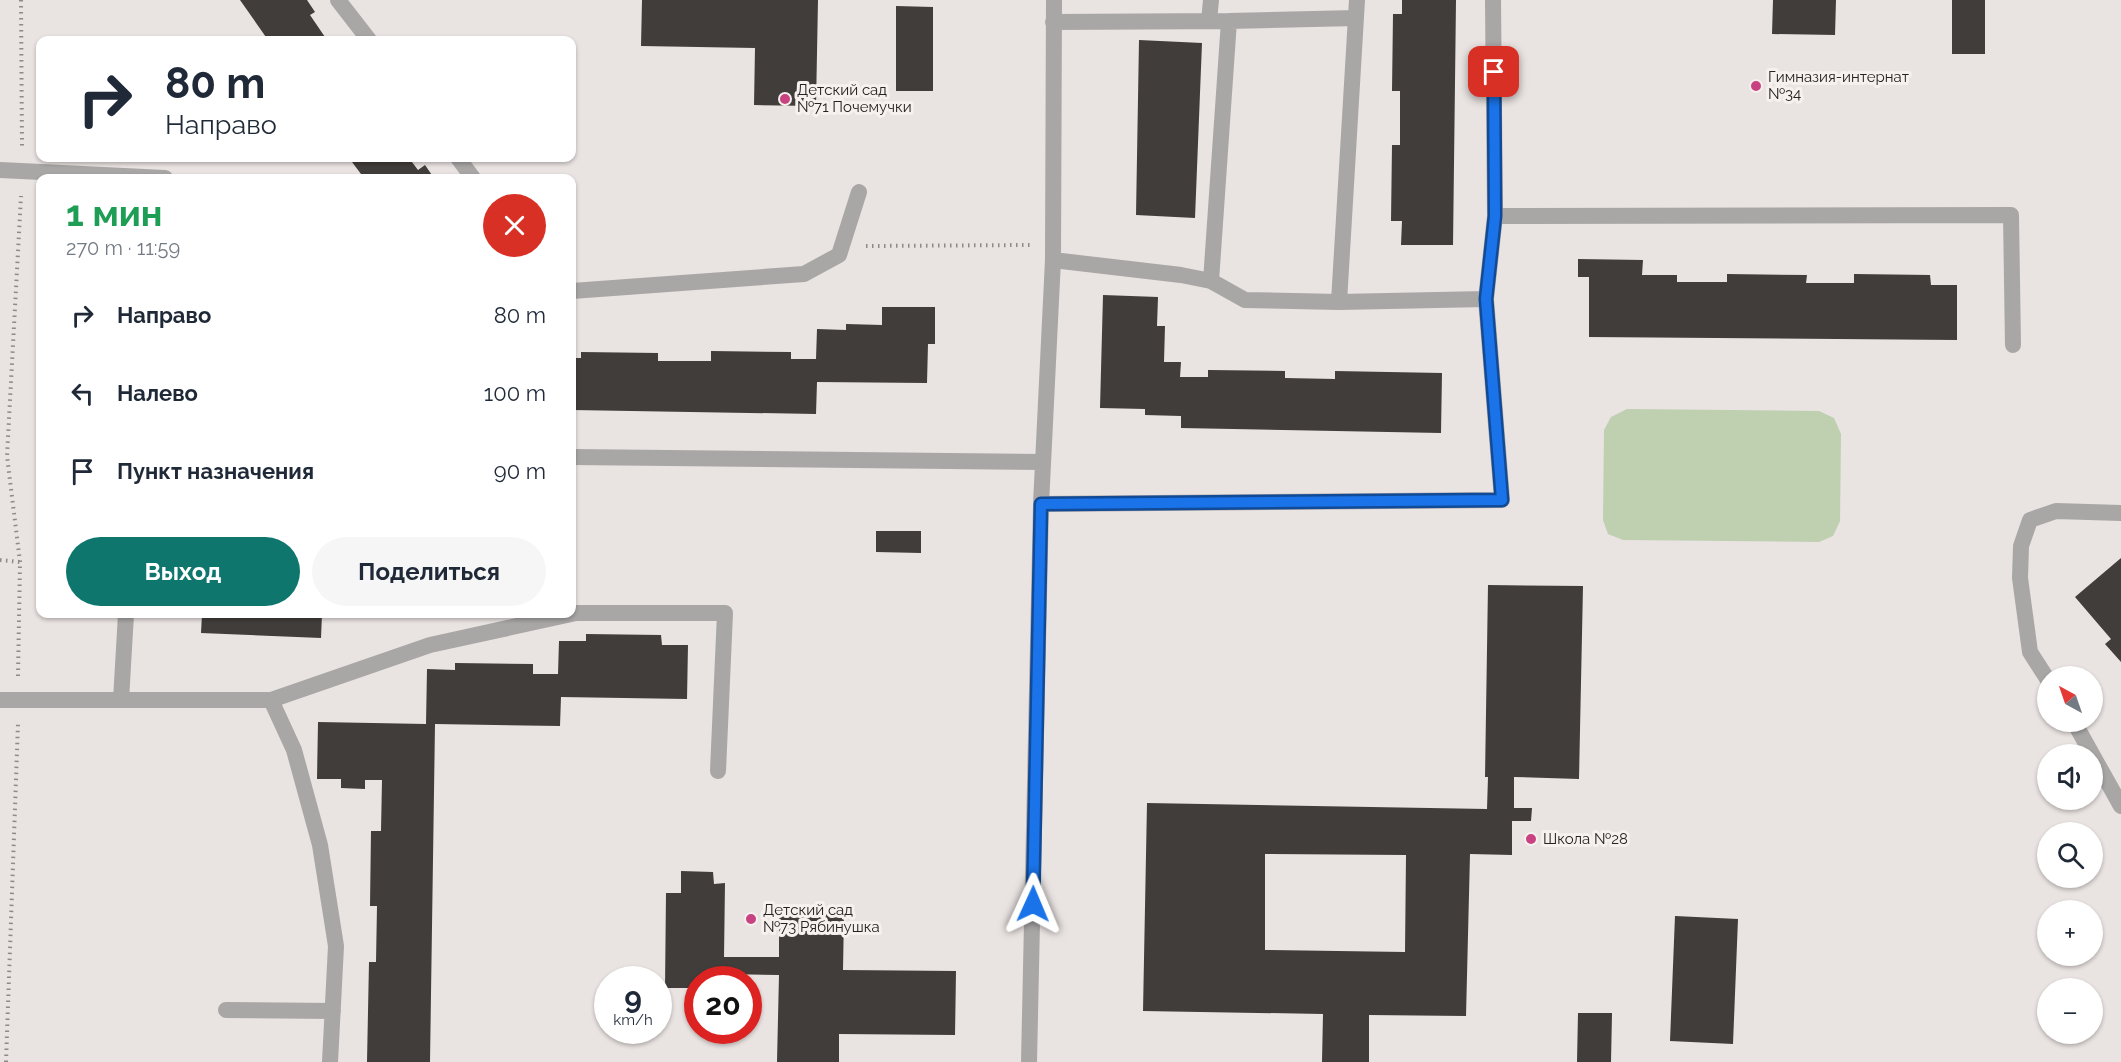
<!DOCTYPE html>
<html lang="ru">
<head>
<meta charset="utf-8">
<style>
	body { margin:0; font-family:Raleway,sans-serif; background:#f6f6f7; color:#1f2937; height:100vh; display:flex; flex-direction:column; font-size:22px; white-space:nowrap }
	* { box-sizing:border-box; margin:0 }
	p { font-size:20px; color:#747a83 }
	.icon { flex:none; width:33px; height:33px; fill:none; stroke:currentColor; stroke-width:2; stroke-linecap:round; stroke-linejoin:round }
	.map { position:relative; flex:1; overflow:hidden }
	.details { position:absolute; left:36px; top:174px; width:540px; height:444px; display:flex; flex-direction:column; background:#fff; border-radius:12px; box-shadow:0 2px 4px #0004 }
	.details>* { flex:none }
	.top-card { position:absolute; left:36px; top:36px; width:540px; height:126px; border-radius:12px; box-shadow:0 2px 4px #0004; background:#fff; color:#1f2937; overflow:hidden }
	.needle { width:39px; rotate:320deg }
	.buttons { position:absolute; left:2037px; top:666px; display:grid; gap:12px }
	.buttons a { display:grid; place-items:center; width:66px; height:66px; border-radius:50%; background:#fff; box-shadow:0 2px 4px #0004; font-size:30px }
	.speed { position:absolute; left:594px; top:966px; display:flex; gap:12px; font-size:30px; font-weight:700; text-align:center }
	.speed>* { display:grid; place-content:center; width:78px; height:78px; border-radius:50%; background:#fff; box-shadow:0 2px 4px #0004; line-height:1 }
	.speed small { font-size:15px; font-weight:400 }
	.speed .limit { border:9px solid #d22; background:#fff; color:#111 }
	.pin { position:absolute; display:grid; place-items:center; width:51px; height:51px; color:#fff; margin:-26px; border-radius:12px; box-shadow:0 3px 9px #0006 }
	.me { position:absolute; width:66px; margin:-33px; rotate:1deg; stroke-linejoin:round; filter:drop-shadow(0 0 4px #0008) }
	.turn { display:flex; align-items:center; gap:21px; height:126px; padding:0 30px; font-size:27px }
	.turn .icon { width:78px; height:78px; stroke-width:2.5 }
	.turn b { display:block; font-size:42px; line-height:51px }
	.round { display:grid; place-items:center; flex:none; width:63px; height:63px; border-radius:32px; background:#f6f6f7 }
	.head { display:flex; align-items:center; justify-content:space-between; height:102px; padding:0 30px }
	h1 { font-size:36px; font-weight:700; line-height:45px; color:#1e9e55 }
	.cta { display:flex; gap:12px; margin-top:auto; padding:12px 30px }
	.cta a { flex:1; height:69px; border-radius:36px; background:#0f766e; color:#fff; font-size:24px; font-weight:700; line-height:69px; text-align:center }
	.cta a+a { background:#f6f6f7; color:#1f2937 }
	ul { padding:0; list-style:none }
	li { display:flex; align-items:center; gap:18px; height:78px; padding:0 30px }
	li div { flex:1 }
	li b { display:block; font-size:22px }
	li em { font-style:normal }
	.map>svg:first-child { display:block }
	.green { fill:#bed0b0 }
	.building { fill:#413d3a; fill-rule:evenodd }
	.lines { fill:none; stroke-linecap:round; stroke-linejoin:round }
	.path { stroke:#8e8a89; stroke-width:4; stroke-dasharray:1.5 4.5; stroke-linecap:butt }
	.service { stroke:#a9a6a6; stroke-width:16 }
	.route-casing { stroke:#114b97; stroke-width:15 }
	.route { stroke:#1a73e8; stroke-width:10 }
	.poi-dot { fill:#c84180; stroke:#f6f1ee; stroke-width:2 }
	.labels { text-anchor:middle; stroke-width:6; stroke-linejoin:round; paint-order:stroke }
	.poi-label { font-size:15px; fill:#242322; stroke:#f6f1ee; text-anchor:start }
</style>
</head>
<body>
<div class="map">
<svg width="2121" height="1062" viewBox="0 0 2121 1062">
	<rect width="100%" height="100%" fill="#e9e3e1"/>
	<path class="green" d="M 1627,409 L 1819,411 L 1834,418 L 1841,434 L 1840,521 L 1833,536 L 1819,542 L 1623,540 L 1608,534 L 1603,520 L 1604,430 L 1611,417 Z"/>
	<path class="building" d="M 240,0 L 307,0 L 315,12 L 310,15 L 327,40 L 268,40 Z
		M 642,0 L 818,0 L 816,106 L 754,105 L 755,48 L 641,46 Z
		M 1402,0 L 1456,0 L 1453,245 L 1401,245 L 1402,221 L 1391,221 L 1392,145 L 1400,145 L 1400,91 L 1392,91 L 1393,14 L 1402,14 Z
		M 1773,0 L 1836,0 L 1835,35 L 1772,34 Z
		M 1952,0 L 1985,0 L 1985,54 L 1952,54 Z
		M 896,6 L 933,7 L 933,91 L 896,91 Z
		M 1139,40 L 1202,43 L 1195,218 L 1136,215 Z
		M 349,158 L 409,158 L 418,170 L 425,165 L 434,178 L 364,178 Z
		M 1578,259 L 1643,260 L 1642,275 L 1677,275 L 1677,282 L 1727,282 L 1727,274 L 1807,275 L 1806,283 L 1854,283 L 1854,274 L 1930,275 L 1931,285 L 1957,285 L 1957,340 L 1589,337 L 1589,277 L 1578,277 Z
		M 1103,295 L 1158,297 L 1157,326 L 1165,326 L 1164,362 L 1181,362 L 1180,377 L 1208,377 L 1208,370 L 1285,371 L 1285,378 L 1335,379 L 1335,371 L 1442,373 L 1441,433 L 1181,428 L 1181,416 L 1145,415 L 1145,409 L 1100,408 Z
		M 882,307 L 935,307 L 935,344 L 928,344 L 927,383 L 817,382 L 816,414 L 572,410 L 572,358 L 581,358 L 581,352 L 658,353 L 658,361 L 711,361 L 711,351 L 791,352 L 791,359 L 816,359 L 817,329 L 846,330 L 846,324 L 882,325 Z
		M 876,531 L 921,531 L 921,553 L 876,552 Z
		M 2121,558 L 2121,662 L 2105,644 L 2111,639 L 2075,597 Z
		M 1488,585 L 1583,586 L 1579,779 L 1514,777 L 1514,808 L 1532,808 L 1531,821 L 1512,821 L 1512,855 L 1470,854 L 1466,1016 L 1369,1015 L 1369,1062 L 1322,1062 L 1323,1014 L 1143,1011 L 1147,803 L 1487,809 L 1488,777 L 1485,777 ZM 1265,854 L 1406,855 L 1405,952 L 1265,950 Z
		M 202,614 L 322,614 L 321,638 L 201,633 Z
		M 586,634 L 661,635 L 662,645 L 688,645 L 687,699 L 561,697 L 560,726 L 435,724 L 430,1062 L 367,1062 L 369,962 L 376,962 L 377,906 L 370,906 L 371,831 L 381,831 L 382,780 L 365,780 L 365,789 L 341,788 L 341,779 L 317,779 L 318,722 L 426,724 L 427,669 L 455,670 L 455,663 L 533,664 L 533,674 L 558,674 L 559,641 L 586,641 Z
		M 681,871 L 713,872 L 714,884 L 725,883 L 724,957 L 779,957 L 779,912 L 844,913 L 843,970 L 956,971 L 955,1035 L 839,1034 L 839,1062 L 777,1062 L 779,975 L 723,974 L 723,980 L 698,980 L 698,988 L 665,988 L 666,893 L 681,893 Z
		M 1675,916 L 1738,919 L 1733,1044 L 1670,1041 Z
		M 1578,1013 L 1612,1013 L 1611,1062 L 1577,1062 Z"/>
	<g class="lines">
		<path class="path" d="M 21,0 L 22,146
			M 866,246 L 1030,245
			M 0,560 L 20,562
			M 18,676 L 20,562 L 7,456 L 21,196
			M 6,1062 L 18,723"/>
		<path class="service" d="M 338,0 L 369,40
			M 1493,0 L 1495,216
			M 1209,21 L 1211,0
			M 1053,22 L 1229,21 L 1356,18
			M 458,158 L 473,178
			M 0,170 L 165,178
			M 1211,281 L 1229,21
			M 572,291 L 804,274 L 839,255 L 859,192
			M 1486,299 L 1495,216 L 2011,215 L 2013,345
			M 1339,302 L 1357,0
			M 572,457 L 1043,462
			M 1041,504 L 1502,500 L 1486,299 L 1339,302 L 1245,300 L 1211,281 L 1181,275 L 1053,260
			M 2048,680 L 2030,652 L 2020,578 L 2021,546 L 2030,520 L 2056,511 L 2121,513
			M 0,700 L 271,700 L 294,750 L 320,845 L 336,946 L 330,1062
			M 121,700 L 126,614
			M 271,700 L 430,645 L 576,613 L 725,613 L 718,771
			M 2074,722 L 2121,806
			M 226,1010 L 333,1011
			M 1029,1062 L 1041,504 L 1053,260 L 1054,0"/>
	</g>
	<g class="lines">
		<g class="route-casing">
			<path id="route" d="M 1033,904 L 1041,504 L 1502,500 L 1486,299 L 1495,216 L 1494,72"/>
		</g>
		<use href="#route" class="route"/>
	</g>
	<g class="poi-dot">
		<circle cx="1756" cy="86" r="6"/>
		<circle cx="785" cy="99" r="6"/>
		<circle cx="1531" cy="839" r="6"/>
		<circle cx="751" cy="919" r="6"/>
	</g>
	<g class="labels">
		<g class="poi-label">
			<text x="1768" y="82">Гимназия-интернат<tspan x="1768" dy="17">№34</tspan></text>
			<text x="797" y="95">Детский сад<tspan x="797" dy="17">№71 Почемучки</tspan></text>
			<text x="1543" y="844">Школа №28</text>
			<text x="763" y="915">Детский сад<tspan x="763" dy="17">№73 Рябинушка</tspan></text>
		</g>
	</g>
</svg>
<div class="buttons">
<a><svg class="needle" viewBox="-14 -14 28 28"><path d="M0-13l5 13h-10z" fill="#e53935"/><path d="M0 13l5-13h-10z" fill="#747a83"/></svg></a>
<a><svg class="icon" aria-label="sound" viewBox="0 0 24 24"><path d="M4 9h4l5-4v14l-5-4H4zM17 9q2 3 0 6"/></svg></a>
<a><svg class="icon" aria-label="search" viewBox="0 0 24 24"><circle cx="10" cy="10" r="6"/><path d="M15 15l6 6"/></svg></a>
<a>+</a>
<a>−</a>
</div>
<div class="speed"><div>9<small>km/h</small></div><div class="limit">20</div></div>
<div class="pin" style="left:1494px;top:72px;background:#d93025"><svg class="icon" aria-label="arrive" viewBox="0 0 24 24"><path d="M6 21V4h12l-3 4 3 4H6"/></svg></div>
<svg class="me" style="left:1033px;top:904px" viewBox="-20 -20 40 40"><path d="M0-17L14 15 0 8-14 15z" fill="#1a73e8" stroke="#fff" stroke-width="4"/></svg>
<div class="top-card">
<div class="turn"><svg class="icon" aria-label="right" viewBox="0 0 24 24"><path d="M7 20v-9h11M14 6l5 5-5 5"/></svg><div><b>80 m</b>Направо</div></div>
</div>
<section class="details">
<div class="head"><div><h1>1 мин</h1><p>270 m · 11:59</p></div><a class="round" style="background:#d93025;color:#fff"><svg class="icon" aria-label="close" viewBox="0 0 24 24"><path d="M6 6l12 12M18 6L6 18"/></svg></a></div>
<ul>
<li><svg class="icon" aria-label="right" viewBox="0 0 24 24"><path d="M7 20v-9h11M14 6l5 5-5 5"/></svg><div><b>Направо</b></div><em>80 m</em></li>
<li><svg class="icon" aria-label="left" viewBox="0 0 24 24"><path d="M17 20v-9H6M10 6l-5 5 5 5"/></svg><div><b>Налево</b></div><em>100 m</em></li>
<li><svg class="icon" aria-label="arrive" viewBox="0 0 24 24"><path d="M6 21V4h12l-3 4 3 4H6"/></svg><div><b>Пункт назначения</b></div><em>90 m</em></li>
</ul>
<div class="cta"><a>Выход</a><a>Поделиться</a></div>
</section>
</div>
</body>
</html>
